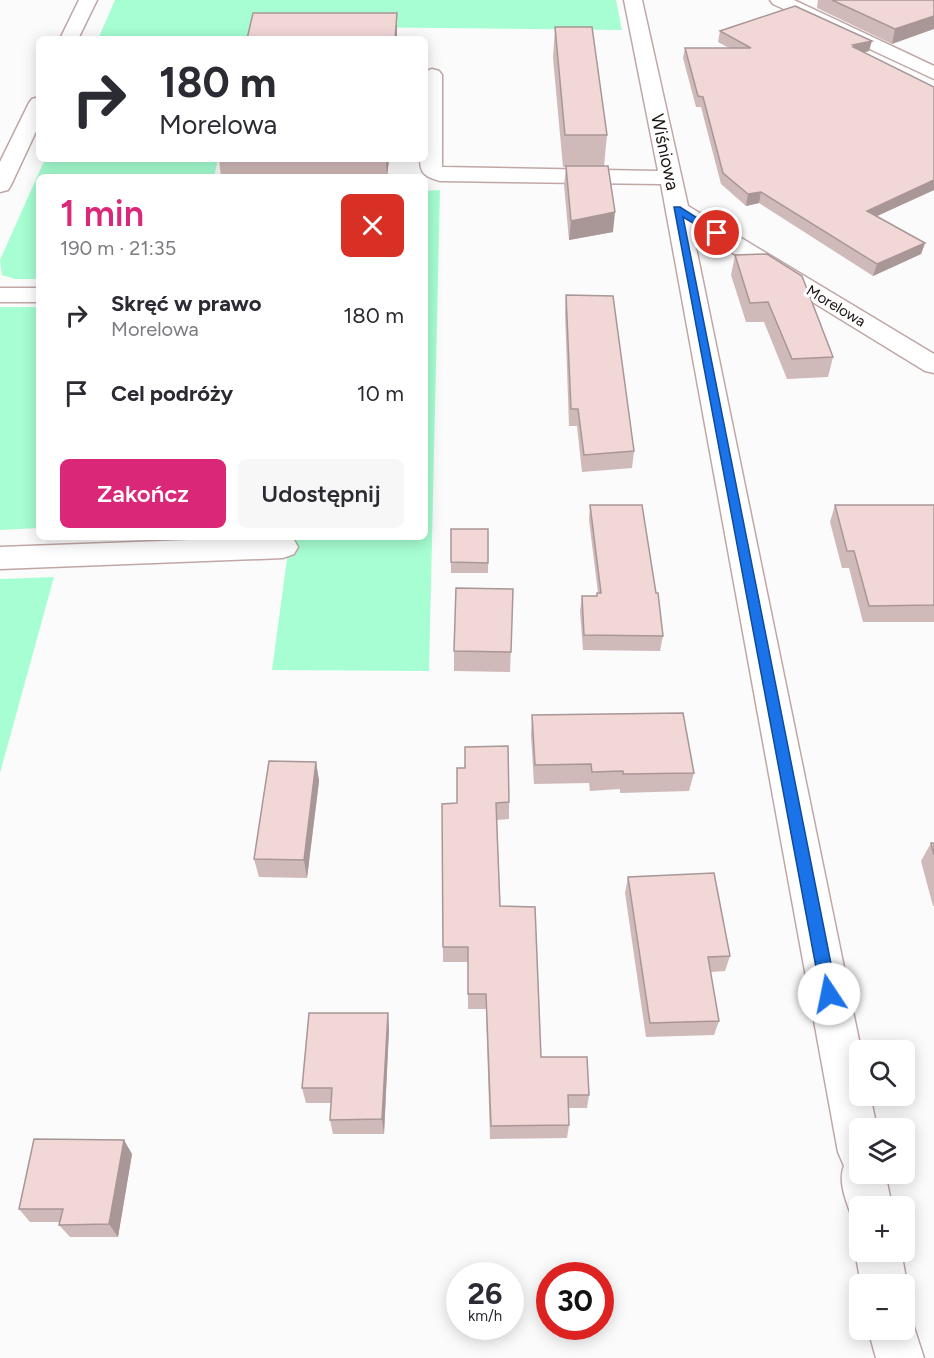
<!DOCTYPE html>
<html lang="pl">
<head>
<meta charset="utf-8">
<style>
	body { margin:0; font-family:Figtree,sans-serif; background:#f7f7f7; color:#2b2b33; height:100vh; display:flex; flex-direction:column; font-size:22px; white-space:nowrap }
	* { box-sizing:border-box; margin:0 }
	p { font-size:20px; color:#7c7c81 }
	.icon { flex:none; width:33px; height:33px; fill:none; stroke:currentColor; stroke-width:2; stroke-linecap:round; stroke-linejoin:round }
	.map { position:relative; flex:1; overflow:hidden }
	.sheet { position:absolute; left:36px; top:174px; width:392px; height:366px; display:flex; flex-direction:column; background:#fff; border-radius:9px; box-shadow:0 3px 15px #0003 }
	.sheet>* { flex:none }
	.guide { position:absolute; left:36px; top:36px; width:392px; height:126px; border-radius:9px; box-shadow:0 3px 15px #0003; background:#fff; color:#2b2b33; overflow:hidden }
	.tools { position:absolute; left:849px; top:1040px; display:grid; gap:12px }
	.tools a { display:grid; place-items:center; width:66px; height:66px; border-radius:9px; background:#fff; box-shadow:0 3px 15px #0003; font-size:30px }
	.speed { position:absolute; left:446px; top:1262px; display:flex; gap:12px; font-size:30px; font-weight:700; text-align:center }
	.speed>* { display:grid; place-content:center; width:78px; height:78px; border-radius:50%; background:#fff; box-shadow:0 3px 15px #0003; line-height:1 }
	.speed small { font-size:15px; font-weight:400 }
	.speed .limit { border:9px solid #d22; background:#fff; color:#111 }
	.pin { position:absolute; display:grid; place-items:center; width:51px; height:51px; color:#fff; margin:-26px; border:3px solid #fff; border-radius:50%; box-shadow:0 2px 6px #0007 }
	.me { position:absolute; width:66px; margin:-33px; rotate:349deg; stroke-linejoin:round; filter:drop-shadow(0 0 4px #0008) }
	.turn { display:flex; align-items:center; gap:21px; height:126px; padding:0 24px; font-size:27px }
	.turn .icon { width:78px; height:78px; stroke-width:2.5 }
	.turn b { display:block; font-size:42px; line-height:51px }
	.round { display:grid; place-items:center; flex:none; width:63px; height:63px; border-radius:9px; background:#f7f7f7 }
	.summary { display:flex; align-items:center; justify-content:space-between; height:102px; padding:0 24px }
	h1 { font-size:36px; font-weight:600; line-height:45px; color:#db2777 }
	.button { display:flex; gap:12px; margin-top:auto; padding:12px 24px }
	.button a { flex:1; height:69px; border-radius:9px; background:#db2777; color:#fff; font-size:24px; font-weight:600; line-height:69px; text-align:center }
	.button a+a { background:#f7f7f7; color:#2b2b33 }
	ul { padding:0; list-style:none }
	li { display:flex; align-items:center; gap:18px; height:78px; padding:0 24px }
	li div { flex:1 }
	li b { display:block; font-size:22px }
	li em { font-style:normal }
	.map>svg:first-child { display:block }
	.green { fill:#a6fed2 }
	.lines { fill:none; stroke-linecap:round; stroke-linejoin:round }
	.minor-casing { stroke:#c0a7a6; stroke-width:3 }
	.minor { fill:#fff; fill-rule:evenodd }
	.wall { fill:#d0b9b9 }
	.shaded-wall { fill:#a99696 }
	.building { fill:#f2d7d7; stroke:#a99696; stroke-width:1.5 }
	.route { fill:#1a73e8; stroke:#114b97; stroke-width:1.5 }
	.labels { text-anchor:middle; stroke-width:6; stroke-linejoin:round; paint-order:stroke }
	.far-street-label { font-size:15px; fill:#1d1514; stroke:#fff }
	.street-label { font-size:18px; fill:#1d1514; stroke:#fff }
</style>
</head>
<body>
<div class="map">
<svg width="934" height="1358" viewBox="0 0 934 1358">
	<rect width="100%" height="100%" fill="#fbfbfb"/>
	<path class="green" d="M 115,0 L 616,0 L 622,30 L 250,26 L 247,39 L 98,39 Z
		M 45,159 L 218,159 L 214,177 L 39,177 L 39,279 L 15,279 L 2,275 L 0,260 Z
		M 440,190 L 429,671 L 272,670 L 290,537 L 424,537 L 424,191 Z
		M 0,307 L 39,307 L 39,528 L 0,530 Z
		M 54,577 L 0,773 L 0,579 Z"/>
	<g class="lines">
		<g class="minor-casing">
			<path id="minor" d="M 79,0 L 97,0 L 78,39 L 60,39 Z
				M 624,0 L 642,0 L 688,206 L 934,354 L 934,373 L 925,371 L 692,228 L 861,1050 L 860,1095 L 870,1095 L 877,1128 L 860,1128 L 860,1173 L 885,1173 L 892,1206 L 860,1206 L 860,1224 L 854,1222 C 848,1206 837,1182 844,1166 L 838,1152 L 661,184 L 440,181 C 426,177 420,174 420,159 L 424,159 L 424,72 L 432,69 L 439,71 L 442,75 L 442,167 L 658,171 Z
				M 770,0 L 794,0 L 934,66 L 934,79 L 773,4 Z
				M 39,97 L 39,125 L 11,185 L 8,190 L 0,192 L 0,162 L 29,103 L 32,99 Z
				M 0,288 L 39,288 L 39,302 L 0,302 Z
				M 270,537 L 294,540 L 298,547 L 294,554 L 283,558 L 0,569 L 0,547 Z
				M 860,1241 L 860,1251 L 901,1251 L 907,1284 L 904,1291 L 904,1284 L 861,1284 L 855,1251 Z
				M 904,1310 L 909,1312 L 924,1358 L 876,1358 L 868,1329 L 904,1329 Z"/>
		</g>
		<use href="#minor" class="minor"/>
	</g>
	<path class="wall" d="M 818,0 L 934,0 L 892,44 L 817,8 Z
		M 555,27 L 607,135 L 604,166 L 613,232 L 569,240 L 564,185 L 566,167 L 563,167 L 553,58 Z
		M 720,31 L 869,51 L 863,53 L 934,87 L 934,190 L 877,216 L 925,243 L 921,254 L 873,276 L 759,203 L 746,206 L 721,184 L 701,107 L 696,107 L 683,58 L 685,48 L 729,48 L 718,42 Z
		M 219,159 L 389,159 L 387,177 L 221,177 Z
		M 735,255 L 833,357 L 828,377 L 787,379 L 764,322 L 746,322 L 731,275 Z
		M 566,295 L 634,451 L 632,468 L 582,472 L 577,426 L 569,426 L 565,312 Z
		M 590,505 L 663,636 L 660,651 L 583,650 L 580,611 L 582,596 L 597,596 L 598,593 L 589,520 Z
		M 835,505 L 934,505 L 934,622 L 863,622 L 849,568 L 842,568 L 830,522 Z
		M 451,529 L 488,529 L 488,573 L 451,573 Z
		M 513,589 L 510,672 L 454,671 L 454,651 Z
		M 532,715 L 694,773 L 689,791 L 620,793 L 620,789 L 590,791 L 589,783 L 534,784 L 531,735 Z
		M 316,762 L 319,781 L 307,878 L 259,877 L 254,859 Z
		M 509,802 L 509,819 L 497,820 L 500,906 L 541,1057 L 589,1095 L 587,1108 L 568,1108 L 569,1125 L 567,1138 L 490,1139 L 486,1009 L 468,1009 L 468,962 L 443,962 L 442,804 Z
		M 931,843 L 934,843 L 934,906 L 933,906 L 921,861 Z
		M 628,877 L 730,956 L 725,971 L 710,972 L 719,1021 L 714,1035 L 646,1037 L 625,893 Z
		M 388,1013 L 389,1029 L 384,1134 L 333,1134 L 330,1120 L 331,1103 L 306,1103 L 302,1088 Z
		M 132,1154 L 118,1237 L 70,1237 L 59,1225 L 60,1222 L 30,1222 L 19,1209 Z"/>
	<path class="shaded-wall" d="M 397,13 L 397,39 L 395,39 Z
		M 934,16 L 934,29 L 892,44 L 895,29 Z
		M 872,41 L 869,51 L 854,54 L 853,45 Z
		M 386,159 L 389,159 L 387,177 Z
		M 934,180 L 934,190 L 864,222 L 867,211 Z
		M 761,192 L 759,203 L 746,206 L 748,194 Z
		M 615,212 L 613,232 L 569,240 L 571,221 Z
		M 925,243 L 921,254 L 873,276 L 877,264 Z
		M 316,762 L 319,781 L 307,878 L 304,860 Z
		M 388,1013 L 389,1029 L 384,1134 L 382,1119 Z
		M 124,1140 L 132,1154 L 118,1237 L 109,1224 Z"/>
	<path class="building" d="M 832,0 L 934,0 L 934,16 L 895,29 Z
		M 795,6 L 872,41 L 853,45 L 856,46 L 853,47 L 934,87 L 934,180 L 867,211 L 925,243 L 877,264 L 761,192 L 748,194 L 723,173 L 703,97 L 698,96 L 685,48 L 751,48 L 720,31 Z
		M 253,13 L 397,13 L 395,39 L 247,39 Z
		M 555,27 L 592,27 L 607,135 L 565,135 Z
		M 566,166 L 608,166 L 615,212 L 571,221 Z
		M 767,254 L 802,276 L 833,357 L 792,359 L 768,302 L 750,303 L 735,255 Z
		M 566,295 L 613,296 L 634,451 L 584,455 L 578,409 L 571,409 Z
		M 590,505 L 642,505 L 656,593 L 658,593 L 663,636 L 584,635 L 582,596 L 597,596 L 597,593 L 601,593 Z
		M 835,505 L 934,505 L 934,605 L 869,606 L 854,551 L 847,551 Z
		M 451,529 L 488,529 L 488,563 L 451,562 Z
		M 456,588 L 513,589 L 511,652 L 454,651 Z
		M 683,713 L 694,773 L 623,774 L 623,771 L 592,772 L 591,764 L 535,765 L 532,715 Z
		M 508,746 L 509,802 L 496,803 L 500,906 L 535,907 L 541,1057 L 587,1057 L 589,1095 L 568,1095 L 569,1125 L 491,1126 L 486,994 L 468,994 L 468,947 L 443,947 L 442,804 L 457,803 L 457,768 L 465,768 L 465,747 Z
		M 269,761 L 316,762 L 304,860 L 254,859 Z
		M 931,843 L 934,843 L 934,855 Z
		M 714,873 L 730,956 L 708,957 L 719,1021 L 650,1023 L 628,877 Z
		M 309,1013 L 388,1013 L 382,1119 L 330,1120 L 332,1088 L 302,1088 Z
		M 34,1139 L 124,1140 L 109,1224 L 59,1225 L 63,1209 L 19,1209 Z"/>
	<path class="route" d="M 674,207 L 680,207 L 721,233 L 713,235 L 683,217 L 837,994 L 835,999 L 829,1001 L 823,999 L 821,994 Z"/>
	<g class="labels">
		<g class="far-street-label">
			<text transform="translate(836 306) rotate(31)" y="5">Morelowa</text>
		</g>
		<g class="street-label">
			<text transform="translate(665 152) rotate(78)" y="6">Wiśniowa</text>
		</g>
	</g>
</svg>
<div class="tools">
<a><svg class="icon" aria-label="search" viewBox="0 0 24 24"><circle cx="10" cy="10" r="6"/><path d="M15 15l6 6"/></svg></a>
<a><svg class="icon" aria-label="layers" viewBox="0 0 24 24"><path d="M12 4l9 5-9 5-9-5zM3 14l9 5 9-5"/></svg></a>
<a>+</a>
<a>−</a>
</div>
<div class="speed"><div>26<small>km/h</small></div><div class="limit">30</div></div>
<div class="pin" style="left:717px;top:233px;background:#d93025"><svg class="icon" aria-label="arrive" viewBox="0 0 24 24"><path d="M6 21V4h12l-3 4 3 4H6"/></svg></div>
<svg class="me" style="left:829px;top:994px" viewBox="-20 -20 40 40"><circle r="19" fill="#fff"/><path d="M0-13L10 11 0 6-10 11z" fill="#1a73e8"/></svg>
<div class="guide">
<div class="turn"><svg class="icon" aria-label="right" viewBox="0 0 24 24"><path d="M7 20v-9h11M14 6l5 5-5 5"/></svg><div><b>180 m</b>Morelowa</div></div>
</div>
<section class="sheet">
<div class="summary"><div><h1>1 min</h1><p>190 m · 21:35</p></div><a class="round" style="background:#d93025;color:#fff"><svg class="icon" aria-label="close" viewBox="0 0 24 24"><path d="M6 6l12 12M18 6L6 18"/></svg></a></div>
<ul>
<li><svg class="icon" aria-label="right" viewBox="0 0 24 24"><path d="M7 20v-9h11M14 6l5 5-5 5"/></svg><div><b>Skręć w prawo</b><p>Morelowa</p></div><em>180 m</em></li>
<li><svg class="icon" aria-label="arrive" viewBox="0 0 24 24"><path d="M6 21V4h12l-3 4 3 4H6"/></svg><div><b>Cel podróży</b></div><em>10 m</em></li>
</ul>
<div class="button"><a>Zakończ</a><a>Udostępnij</a></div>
</section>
</div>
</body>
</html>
